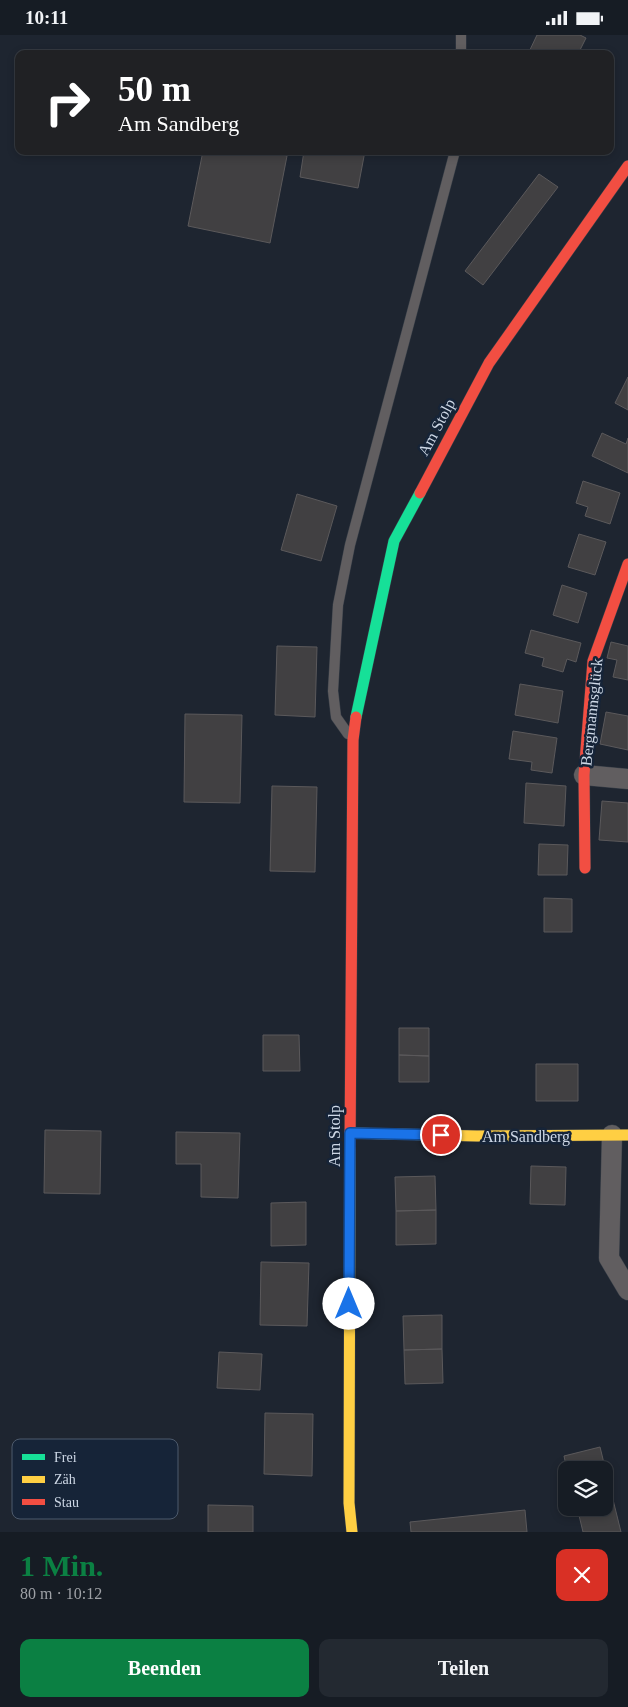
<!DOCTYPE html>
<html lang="de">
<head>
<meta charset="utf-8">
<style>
	body { margin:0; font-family:"Times New Roman",serif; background:#232931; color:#f1f3f6; height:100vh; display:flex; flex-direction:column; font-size:19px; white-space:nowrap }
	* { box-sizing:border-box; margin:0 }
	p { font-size:16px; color:#9ea1a6 }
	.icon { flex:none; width:28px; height:28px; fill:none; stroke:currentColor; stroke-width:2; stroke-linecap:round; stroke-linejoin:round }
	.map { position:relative; height:1497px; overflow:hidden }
	.details { display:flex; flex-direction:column; background:#161c24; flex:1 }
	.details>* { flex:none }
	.banner { position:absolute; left:15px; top:15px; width:599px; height:105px; border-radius:10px; box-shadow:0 2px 8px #0003,0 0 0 1px #353a41; background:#202124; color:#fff; overflow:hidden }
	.buttons { position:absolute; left:558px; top:1426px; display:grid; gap:10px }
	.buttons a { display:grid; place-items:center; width:55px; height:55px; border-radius:10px; background:#161c24; box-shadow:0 2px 8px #0003,0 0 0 1px #353a41; font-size:25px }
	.pin { position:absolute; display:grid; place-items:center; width:42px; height:42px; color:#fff; margin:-21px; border:2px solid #fff; border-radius:50%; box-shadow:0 1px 5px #0007 }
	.me { position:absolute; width:55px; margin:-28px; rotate:0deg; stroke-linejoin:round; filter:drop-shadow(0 0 4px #0008) }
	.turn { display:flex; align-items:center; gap:18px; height:105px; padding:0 20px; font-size:22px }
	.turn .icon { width:65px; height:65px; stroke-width:2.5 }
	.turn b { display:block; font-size:35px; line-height:42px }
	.round { display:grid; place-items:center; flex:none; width:52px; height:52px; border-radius:10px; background:#232931 }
	.summary { display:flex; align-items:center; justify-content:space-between; height:85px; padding:0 20px }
	h1 { font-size:30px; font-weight:600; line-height:38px; color:#0b8043 }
	.action { display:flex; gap:10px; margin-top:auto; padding:10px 20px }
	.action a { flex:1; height:58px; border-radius:10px; background:#0b8043; color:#fff; font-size:20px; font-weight:600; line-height:58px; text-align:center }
	.action a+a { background:#232931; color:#f1f3f6 }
	.status { display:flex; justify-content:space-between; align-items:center; height:35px; padding:0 25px; background:#161c24; direction:ltr }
	.status svg { height:14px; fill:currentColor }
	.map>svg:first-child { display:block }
	.building { fill:#414042; stroke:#5b595b }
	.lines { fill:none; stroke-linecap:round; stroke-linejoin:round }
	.lane-casing { stroke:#383f48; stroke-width:11 }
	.street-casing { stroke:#383f48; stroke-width:21 }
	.fast-casing { stroke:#383f48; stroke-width:12 }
	.slow-casing { stroke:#383f48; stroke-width:12 }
	.jam-casing { stroke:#383f48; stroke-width:12 }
	.lane { stroke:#615e60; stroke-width:10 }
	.street { stroke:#615e60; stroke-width:20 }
	.fast { stroke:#16e098; stroke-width:11 }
	.slow { stroke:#ffcf43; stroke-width:11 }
	.jam { stroke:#f24e42; stroke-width:11 }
	.route-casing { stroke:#114b97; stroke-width:12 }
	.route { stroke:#1a73e8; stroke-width:9 }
	.labels { text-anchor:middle; stroke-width:5; stroke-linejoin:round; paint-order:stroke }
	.street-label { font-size:16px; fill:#ced8e6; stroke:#162438 }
	.key { fill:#162438; stroke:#4d5a6c; stroke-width:1 }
	.key-label { font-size:14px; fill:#ced8e6 }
</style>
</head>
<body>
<div class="status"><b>10:11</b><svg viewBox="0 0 49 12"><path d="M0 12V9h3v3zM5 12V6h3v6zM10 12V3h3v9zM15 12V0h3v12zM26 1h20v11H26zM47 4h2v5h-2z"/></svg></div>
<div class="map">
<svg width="628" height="1497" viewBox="0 0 628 1497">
	<rect width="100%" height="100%" fill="#1e2530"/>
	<path class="building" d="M 537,0 L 580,0 L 586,3 L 578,19 L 528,19 Z
		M 203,116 L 263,116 L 287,121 L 270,208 L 188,191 Z
		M 304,116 L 365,116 L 358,153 L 300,142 Z
		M 539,139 L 558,152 L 483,250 L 465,236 Z
		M 628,342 L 628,375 L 615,368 Z
		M 602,398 L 626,409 L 628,403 L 628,438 L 592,421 Z
		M 583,446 L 620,458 L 610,489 L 585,481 L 588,472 L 576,468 Z
		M 297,459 L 337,471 L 321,526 L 281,515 Z
		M 579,499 L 606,507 L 595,540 L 568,532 Z
		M 562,550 L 587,558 L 578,588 L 553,580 Z
		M 531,595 L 581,608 L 576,627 L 567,624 L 563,637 L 542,631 L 544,623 L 525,618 Z
		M 611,607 L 628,611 L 628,645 L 613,642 L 617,625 L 607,623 Z
		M 277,611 L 317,612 L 315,682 L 275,680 Z
		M 520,649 L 563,656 L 558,688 L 515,680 Z
		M 606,677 L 628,681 L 628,715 L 600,709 Z
		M 185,679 L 242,680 L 240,768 L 184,767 Z
		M 513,696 L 557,703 L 552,738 L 531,735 L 532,727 L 509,724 Z
		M 526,748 L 566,751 L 564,791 L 524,788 Z
		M 272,751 L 317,752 L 315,837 L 270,836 Z
		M 602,766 L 628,768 L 628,807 L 599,805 Z
		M 539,809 L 568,810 L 567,840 L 538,840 Z
		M 544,863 L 572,864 L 572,897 L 544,897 Z
		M 399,993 L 429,993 L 429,1021 L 399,1020 Z
		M 263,1000 L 299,1000 L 300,1036 L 263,1036 Z
		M 399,1020 L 429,1021 L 429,1047 L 399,1047 Z
		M 536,1029 L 578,1029 L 578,1066 L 536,1066 Z
		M 45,1095 L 101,1096 L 100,1159 L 44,1158 Z
		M 176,1097 L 240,1098 L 238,1163 L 201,1162 L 201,1129 L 176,1129 Z
		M 531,1131 L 566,1132 L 565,1170 L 530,1169 Z
		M 435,1141 L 436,1175 L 396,1176 L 395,1142 Z
		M 306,1167 L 306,1210 L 271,1211 L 271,1168 Z
		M 436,1175 L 436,1209 L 396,1210 L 396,1176 Z
		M 261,1227 L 309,1228 L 307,1291 L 260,1290 Z
		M 442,1280 L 442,1314 L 404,1315 L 403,1281 Z
		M 442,1314 L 443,1348 L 405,1349 L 404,1315 Z
		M 219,1317 L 262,1319 L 260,1355 L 217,1353 Z
		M 265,1378 L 313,1379 L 312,1441 L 264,1439 Z
		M 600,1412 L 621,1497 L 583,1497 L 577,1472 L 604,1472 L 604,1435 L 567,1435 L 564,1421 Z
		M 208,1470 L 253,1471 L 253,1497 L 208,1497 Z
		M 525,1475 L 527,1497 L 411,1497 L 410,1487 Z"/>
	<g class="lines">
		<g class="lane-casing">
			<path id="lane" d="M 461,19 L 461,0
				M 348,699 L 336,682 L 333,656 L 338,570 L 350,510 L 455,116"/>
		</g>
		<g class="street-casing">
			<path id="street" d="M 584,740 L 628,744
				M 612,1100 L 609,1223 L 628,1255"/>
		</g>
		<g class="fast-casing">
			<path id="fast" d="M 356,682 L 394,506 L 420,458"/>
		</g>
		<g class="slow-casing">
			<path id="slow" d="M 350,1098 L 477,1101 L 628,1100
				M 350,1114 L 349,1468 L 352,1497"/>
		</g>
		<g class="jam-casing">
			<path id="jam" d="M 420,458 L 489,328 L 628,131
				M 585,833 L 584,740 L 593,626 L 628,529
				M 350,1114 L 353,705 L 356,682"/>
		</g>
		<use href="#lane" class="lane"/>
		<use href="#street" class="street"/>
		<use href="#fast" class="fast"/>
		<use href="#slow" class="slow"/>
		<use href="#jam" class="jam"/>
	</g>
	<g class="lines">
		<g class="route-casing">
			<path id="route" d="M 349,1269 L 350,1098 L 441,1100"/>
		</g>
		<use href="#route" class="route"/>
	</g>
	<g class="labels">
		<g class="street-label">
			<text transform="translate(436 392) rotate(-62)" y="6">Am Stolp</text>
			<text transform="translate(591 677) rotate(-84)" y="6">Bergmannsglück</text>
			<text transform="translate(334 1101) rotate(-90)" y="6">Am Stolp</text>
			<text x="526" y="1107">Am Sandberg</text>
		</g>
	</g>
	<rect x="12" y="1404" width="166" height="80" rx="8" class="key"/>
	<rect x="22" y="1419" width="23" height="6" fill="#16e098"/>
	<rect x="22" y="1441" width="23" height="7" fill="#ffcf43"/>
	<rect x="22" y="1464" width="23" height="6" fill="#f24e42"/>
	<g class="key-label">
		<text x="54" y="1427">Frei</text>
		<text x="54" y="1449">Zäh</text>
		<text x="54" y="1472">Stau</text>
	</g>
</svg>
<div class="buttons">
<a><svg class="icon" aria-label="layers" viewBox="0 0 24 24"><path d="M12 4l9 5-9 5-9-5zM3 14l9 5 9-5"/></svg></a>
</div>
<div class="pin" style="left:441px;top:1100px;background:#d93025"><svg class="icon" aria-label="arrive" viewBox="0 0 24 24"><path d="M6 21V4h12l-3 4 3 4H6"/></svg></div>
<svg class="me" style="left:349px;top:1269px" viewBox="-20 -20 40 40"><circle r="19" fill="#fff"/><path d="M0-13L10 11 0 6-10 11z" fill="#1a73e8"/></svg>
<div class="banner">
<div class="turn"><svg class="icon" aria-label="right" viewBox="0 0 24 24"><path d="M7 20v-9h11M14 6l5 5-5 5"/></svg><div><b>50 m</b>Am Sandberg</div></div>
</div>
</div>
<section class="details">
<div class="summary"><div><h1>1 Min.</h1><p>80 m · 10:12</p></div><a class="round" style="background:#d93025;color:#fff"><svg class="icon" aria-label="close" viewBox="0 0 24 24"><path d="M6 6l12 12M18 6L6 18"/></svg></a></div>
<div class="action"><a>Beenden</a><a>Teilen</a></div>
</section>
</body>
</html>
